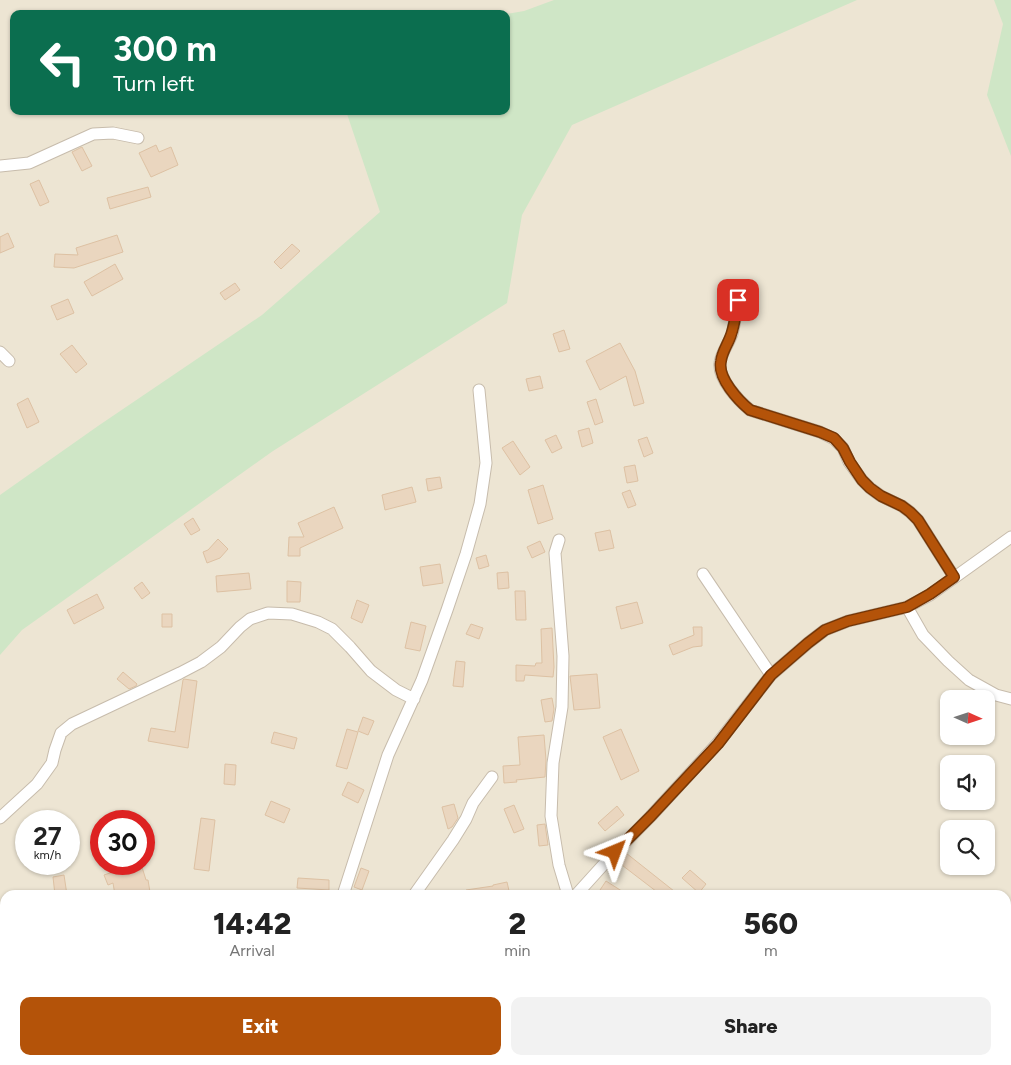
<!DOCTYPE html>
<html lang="en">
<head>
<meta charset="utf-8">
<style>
	body { margin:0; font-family:Figtree,sans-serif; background:#f2f2f2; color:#222; height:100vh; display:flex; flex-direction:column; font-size:19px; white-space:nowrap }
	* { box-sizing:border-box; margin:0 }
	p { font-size:16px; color:#767676 }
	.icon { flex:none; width:28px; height:28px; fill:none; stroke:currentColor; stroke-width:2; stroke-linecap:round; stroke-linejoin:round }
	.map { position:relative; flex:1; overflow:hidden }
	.sheet { position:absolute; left:0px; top:890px; width:1011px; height:175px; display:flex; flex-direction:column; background:#fff; border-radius:15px 15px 0 0; box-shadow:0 1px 4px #0004 }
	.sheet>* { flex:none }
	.hud { position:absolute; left:10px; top:10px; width:500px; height:105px; border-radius:10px; box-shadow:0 1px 4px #0004; background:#0b6e4f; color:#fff; overflow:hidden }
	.needle { width:32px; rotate:93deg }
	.controls { position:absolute; left:940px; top:690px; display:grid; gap:10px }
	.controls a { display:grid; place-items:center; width:55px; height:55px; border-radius:10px; background:#fff; box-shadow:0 1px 4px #0004; font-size:25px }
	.speed { position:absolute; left:15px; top:810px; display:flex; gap:10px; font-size:25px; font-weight:700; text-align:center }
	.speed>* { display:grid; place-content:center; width:65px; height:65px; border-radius:50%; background:#fff; box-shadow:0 1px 4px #0004; line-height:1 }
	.speed small { font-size:12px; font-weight:400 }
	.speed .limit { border:8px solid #d22; background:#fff; color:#111 }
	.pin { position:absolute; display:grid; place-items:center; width:42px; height:42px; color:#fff; margin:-21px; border-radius:10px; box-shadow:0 2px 8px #0006 }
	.me { position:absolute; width:55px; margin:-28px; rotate:44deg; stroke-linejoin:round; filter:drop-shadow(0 0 4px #0008) }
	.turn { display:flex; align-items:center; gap:18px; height:105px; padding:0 20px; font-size:22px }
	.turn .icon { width:65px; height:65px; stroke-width:2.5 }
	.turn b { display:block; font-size:35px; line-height:42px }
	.eta { display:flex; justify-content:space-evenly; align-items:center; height:85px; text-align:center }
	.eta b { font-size:30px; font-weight:800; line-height:35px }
	.action { display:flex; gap:10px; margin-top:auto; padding:10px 20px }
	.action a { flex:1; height:58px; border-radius:10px; background:#b45309; color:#fff; font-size:20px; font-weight:800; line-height:58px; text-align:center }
	.action a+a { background:#f2f2f2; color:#222 }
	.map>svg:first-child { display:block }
	.residential { fill:#ede5d3; fill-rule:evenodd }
	.green { fill:#cfe6c6 }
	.building { fill:#ead6bf; stroke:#ddc1a3 }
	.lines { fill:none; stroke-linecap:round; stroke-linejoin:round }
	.minor-casing { stroke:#c7bcac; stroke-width:13 }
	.minor { stroke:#fff; stroke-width:11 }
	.route-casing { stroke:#753606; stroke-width:12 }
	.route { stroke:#b45309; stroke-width:9 }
</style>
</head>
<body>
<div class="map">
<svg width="1011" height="1065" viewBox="0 0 1011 1065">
	<rect width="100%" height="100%" fill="#faf5e6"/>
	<path class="residential" d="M 0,0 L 1011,0 L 1011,1065 L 0,1065 ZM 14,14 L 506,14 L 506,111 L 14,111 ZM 949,699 L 986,699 L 986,736 L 949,736 ZM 949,764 L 986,764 L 986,801 L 949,801 ZM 26,821 L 69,821 L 69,864 L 26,864 ZM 101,821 L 144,821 L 144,864 L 101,864 ZM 949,829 L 986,829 L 986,866 L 949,866 ZM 5,895 L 1006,895 L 1006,1060 L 5,1060 Z"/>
	<path class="green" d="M 554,0 L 857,0 L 572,125 L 522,215 L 507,303 L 273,451 L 22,630 L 0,655 L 0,495 L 98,426 L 262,315 L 380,212 L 346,111 L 506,111 L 506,14 L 524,11 Z
		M 994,0 L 1011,0 L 1011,156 L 987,95 L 1003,24 Z"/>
	<path class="building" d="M 156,145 L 159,152 L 171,147 L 178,165 L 151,177 L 139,153 Z
		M 82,147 L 92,166 L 82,171 L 72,152 Z
		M 39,180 L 49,202 L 40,206 L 30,184 Z
		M 148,187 L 151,197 L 110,209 L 107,198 Z
		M 8,233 L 14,247 L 0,253 L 0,237 Z
		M 117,235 L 123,252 L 74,268 L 54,267 L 55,254 L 78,255 L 76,248 Z
		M 292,244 L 300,251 L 281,269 L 274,262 Z
		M 115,264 L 123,279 L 92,296 L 84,282 Z
		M 235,283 L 240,290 L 225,300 L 220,293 Z
		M 68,299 L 74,313 L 57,320 L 51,306 Z
		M 564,330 L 570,349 L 559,352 L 553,334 Z
		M 620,343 L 635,371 L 644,403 L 634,406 L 626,376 L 600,390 L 586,361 Z
		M 72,345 L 87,364 L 76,373 L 60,354 Z
		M 540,376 L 543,388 L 529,391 L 526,379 Z
		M 28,398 L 39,422 L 27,428 L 17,404 Z
		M 596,399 L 603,422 L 595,425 L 587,402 Z
		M 589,428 L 593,443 L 582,447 L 578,431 Z
		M 556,435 L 562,448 L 552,453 L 545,440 Z
		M 647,437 L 653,453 L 644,457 L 638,440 Z
		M 513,441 L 530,467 L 520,475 L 502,448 Z
		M 635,465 L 638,481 L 627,483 L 624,467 Z
		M 440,477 L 442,488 L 428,491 L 426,479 Z
		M 543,485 L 553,519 L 538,524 L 528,490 Z
		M 412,487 L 416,502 L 385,510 L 382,495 Z
		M 630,490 L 636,505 L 628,508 L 622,493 Z
		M 334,507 L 343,528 L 300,548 L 300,556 L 288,556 L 289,537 L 304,537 L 298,523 Z
		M 193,518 L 200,530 L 191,535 L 184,524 Z
		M 610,530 L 614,548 L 599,551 L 595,533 Z
		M 218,539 L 228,549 L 220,558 L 207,563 L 203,552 L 208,550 Z
		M 540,541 L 545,552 L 532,558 L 527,547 Z
		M 486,555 L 489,566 L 479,569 L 476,558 Z
		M 440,564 L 443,583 L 423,586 L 420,567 Z
		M 508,572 L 509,588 L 498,589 L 497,573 Z
		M 249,573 L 251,589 L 217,592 L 216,576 Z
		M 287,581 L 301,582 L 300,602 L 287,602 Z
		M 142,582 L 150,593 L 142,599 L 134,588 Z
		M 515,591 L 525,591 L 526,620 L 516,620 Z
		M 97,594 L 104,608 L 74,624 L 67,610 Z
		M 357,600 L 369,605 L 362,623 L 351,618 Z
		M 637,602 L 643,623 L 621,629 L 616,607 Z
		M 162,614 L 172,614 L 172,627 L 162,627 Z
		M 411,622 L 426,626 L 420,651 L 405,648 Z
		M 471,624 L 483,628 L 479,639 L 466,634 Z
		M 693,627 L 702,627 L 702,646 L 693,647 L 673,655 L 669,645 L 694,635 Z
		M 552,628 L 554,667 L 553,677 L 525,675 L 524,681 L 516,681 L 516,665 L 535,666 L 536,663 L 542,663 L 541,629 Z
		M 456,661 L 465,662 L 463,687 L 453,686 Z
		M 123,672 L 137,684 L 136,686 L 129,689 L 117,679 Z
		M 597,674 L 600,708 L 574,710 L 570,676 Z
		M 184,679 L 197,681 L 188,748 L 148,741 L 151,728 L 175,732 L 183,680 Z
		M 552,698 L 554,709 L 552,721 L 545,722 L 541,700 Z
		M 363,717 L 374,721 L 368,735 L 358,731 Z
		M 347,729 L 358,732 L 347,769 L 336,766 Z
		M 621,729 L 639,771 L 621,780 L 603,737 Z
		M 274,732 L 297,738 L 294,749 L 271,743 Z
		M 544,735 L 546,760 L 545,777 L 516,780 L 517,782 L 504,783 L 503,766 L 520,765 L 518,737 Z
		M 225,764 L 236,765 L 235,785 L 224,784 Z
		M 348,782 L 364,790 L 358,803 L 342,795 Z
		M 271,801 L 290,809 L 284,823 L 265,815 Z
		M 454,804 L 458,818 L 452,827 L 448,829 L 442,807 Z
		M 514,805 L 524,829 L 514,833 L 504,809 Z
		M 617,806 L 624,815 L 605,831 L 598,823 Z
		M 201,818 L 215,820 L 209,871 L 194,869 Z
		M 545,824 L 548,845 L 539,846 L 537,825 Z
		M 626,853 L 679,895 L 661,895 L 618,862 Z
		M 137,864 L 141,864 L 146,880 L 148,880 L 150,892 L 132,895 L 115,895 L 113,883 L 108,885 L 104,875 Z
		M 361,868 L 369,871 L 362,890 L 354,887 Z
		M 690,870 L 706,884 L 699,893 L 682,878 Z
		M 64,875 L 67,895 L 55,895 L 53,877 Z
		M 298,878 L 329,880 L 329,890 L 297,888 Z
		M 606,881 L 628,895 L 608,895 L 600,890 Z
		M 507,882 L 510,895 L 466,895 L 466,890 L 493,886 L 493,885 Z"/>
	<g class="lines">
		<g class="minor-casing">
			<path id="minor" d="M 0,166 L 29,163 L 93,134 L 113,133 L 138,138
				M 738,300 C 736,311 735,323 732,334 C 729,343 721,353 720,363 C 718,379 739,401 750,410 L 820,432 L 834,439 L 843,448 L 849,462 L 862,480 L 870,488 L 881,496 L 902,506 L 910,512 L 918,520 L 954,577
				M 0,352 L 9,361
				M 559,540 L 555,553 L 563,656 L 562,707 L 553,763 L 551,816 L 559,865 L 568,895
				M 703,574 L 771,675
				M 907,607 L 923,635 L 948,661 L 969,680 L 996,695 L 1011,699
				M 0,818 L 37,784 L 52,763 L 55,750 L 61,733 L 72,724 L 180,673 L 201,662 L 221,647 L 240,627 L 250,619 L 268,613 L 292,614 L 318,622 L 332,629 L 350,647 L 371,671 L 396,690 L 414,699
				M 343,895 L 388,755 L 422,680 L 447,610 L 466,554 L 480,504 L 486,463 L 479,390
				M 414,895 L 453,840 L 466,819 L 473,803 L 492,777
				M 576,895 L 604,864 L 651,816 L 717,744 L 771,675 L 808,643 L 825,630 L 848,621 L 907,607 L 930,595 L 1011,537
				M 1006,974 L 1011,971
				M 0,999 L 5,998
				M 1006,1018 L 1011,1010
				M 179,1060 L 182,1065
				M 347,1060 L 347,1065
				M 385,1065 L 386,1060
				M 995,1065 L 995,1060"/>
		</g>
		<use href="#minor" class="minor"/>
	</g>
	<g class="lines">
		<g class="route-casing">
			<path id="route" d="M 615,852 L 651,816 L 718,744 L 771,675 L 808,643 L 825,630 L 848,621 L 907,607 L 930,594 L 954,577 L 918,520 L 910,512 L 902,506 L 881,496 L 870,488 L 862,480 L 850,462 L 843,448 L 834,438 L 820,432 L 750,410 C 739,401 717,378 721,361 C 722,352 728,344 731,335 C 735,324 736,311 738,300"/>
		</g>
		<use href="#route" class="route"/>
	</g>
</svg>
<div class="controls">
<a><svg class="needle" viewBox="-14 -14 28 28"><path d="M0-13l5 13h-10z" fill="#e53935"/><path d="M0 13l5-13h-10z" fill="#767676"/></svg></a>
<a><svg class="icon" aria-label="sound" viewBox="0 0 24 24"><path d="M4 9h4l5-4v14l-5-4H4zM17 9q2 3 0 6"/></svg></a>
<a><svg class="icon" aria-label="search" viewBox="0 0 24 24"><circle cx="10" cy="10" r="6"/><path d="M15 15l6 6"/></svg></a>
</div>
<div class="speed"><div>27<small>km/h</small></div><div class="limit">30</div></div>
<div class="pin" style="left:738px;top:300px;background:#d93025"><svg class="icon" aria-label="arrive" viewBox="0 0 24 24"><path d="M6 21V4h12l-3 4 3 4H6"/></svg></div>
<svg class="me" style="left:615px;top:852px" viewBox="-20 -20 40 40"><path d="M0-17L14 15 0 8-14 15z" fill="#b45309" stroke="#fff" stroke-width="4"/></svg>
<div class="hud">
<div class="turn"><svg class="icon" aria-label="left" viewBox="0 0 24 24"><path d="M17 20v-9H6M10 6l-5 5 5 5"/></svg><div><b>300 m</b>Turn left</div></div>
</div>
<section class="sheet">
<div class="eta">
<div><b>14:42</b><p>Arrival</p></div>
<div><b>2</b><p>min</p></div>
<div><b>560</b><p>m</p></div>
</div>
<div class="action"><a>Exit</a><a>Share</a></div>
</section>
</div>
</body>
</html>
